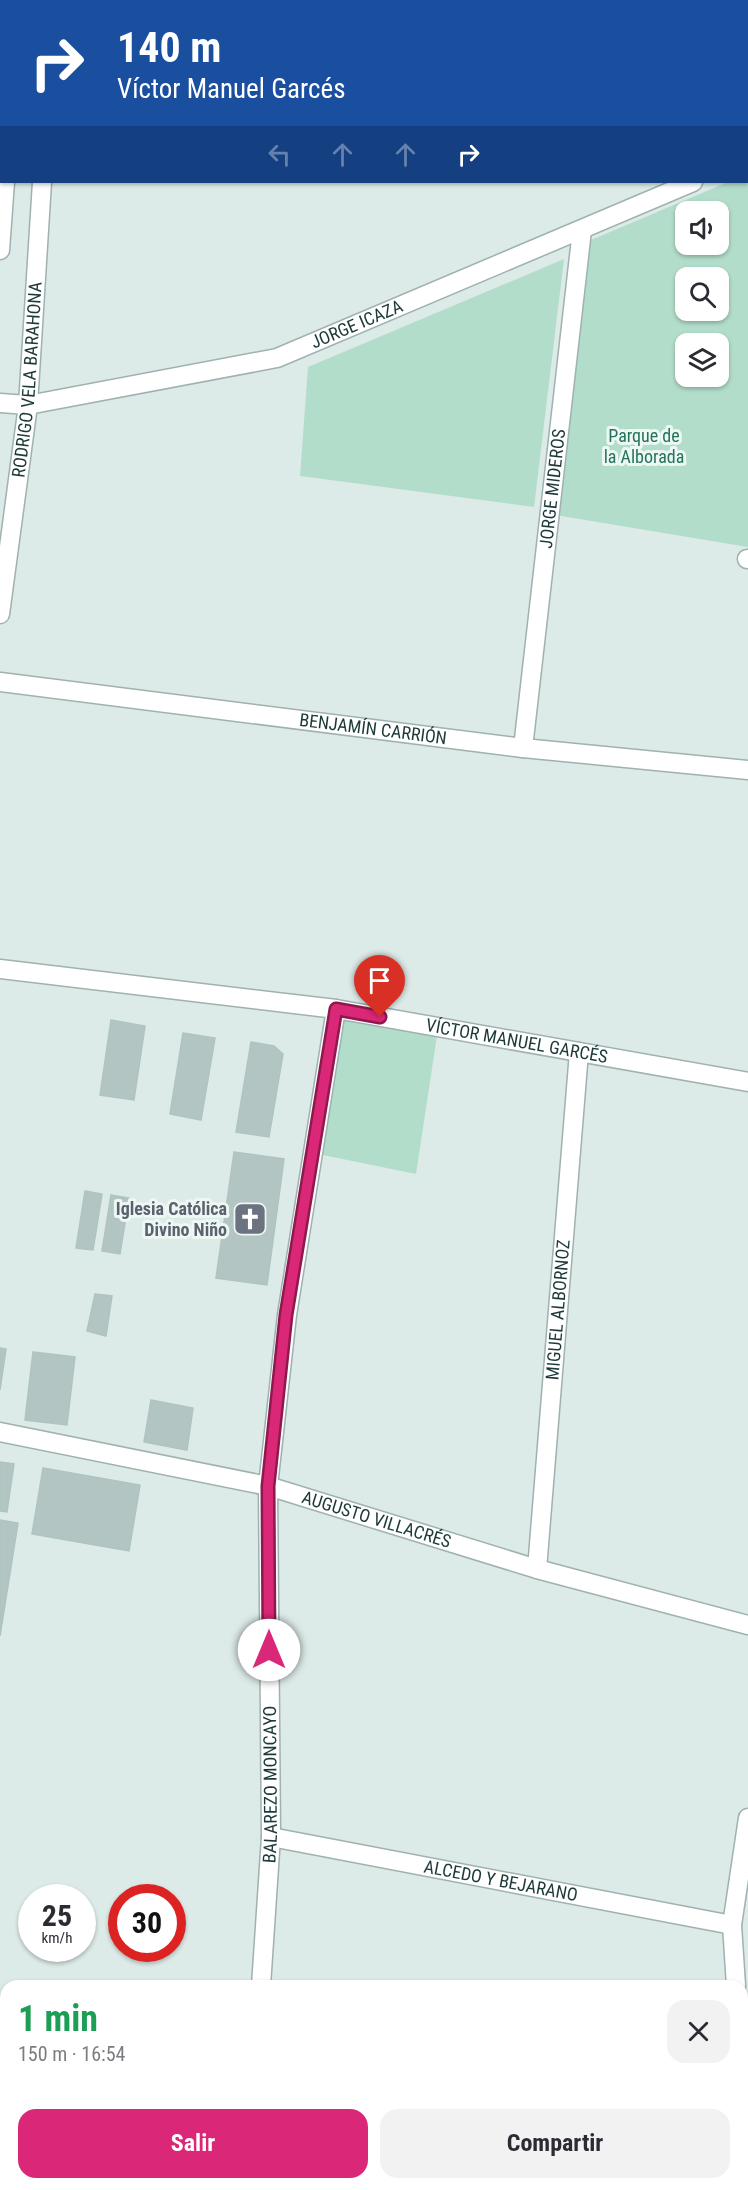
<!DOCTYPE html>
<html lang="es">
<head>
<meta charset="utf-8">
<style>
	body { margin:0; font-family:"Roboto Condensed",sans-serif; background:#f2f2f3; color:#2b2b33; height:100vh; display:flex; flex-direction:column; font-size:22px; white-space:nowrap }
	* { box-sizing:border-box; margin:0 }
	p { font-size:20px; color:#7c7c81 }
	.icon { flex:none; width:33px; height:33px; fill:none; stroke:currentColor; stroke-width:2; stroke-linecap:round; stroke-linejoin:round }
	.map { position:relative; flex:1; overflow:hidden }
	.side { position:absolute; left:0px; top:1980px; width:748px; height:210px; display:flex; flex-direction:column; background:#fff; border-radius:18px 18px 0 0; box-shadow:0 2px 4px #0004 }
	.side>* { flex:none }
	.guide { position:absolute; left:0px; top:0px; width:748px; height:183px; box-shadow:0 2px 4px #0004; background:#1a4fa0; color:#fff; overflow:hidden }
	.buttons { position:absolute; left:675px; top:201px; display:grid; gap:12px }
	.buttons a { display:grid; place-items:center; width:54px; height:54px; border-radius:12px; background:#fff; box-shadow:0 2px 4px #0004; font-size:30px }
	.speed { position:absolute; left:18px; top:1884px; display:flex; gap:12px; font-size:30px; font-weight:700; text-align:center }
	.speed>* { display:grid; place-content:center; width:78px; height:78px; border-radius:50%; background:#fff; box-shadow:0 2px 4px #0004; line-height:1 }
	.speed small { font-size:15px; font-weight:400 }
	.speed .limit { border:9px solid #d22; background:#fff; color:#111 }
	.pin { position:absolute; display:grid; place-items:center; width:51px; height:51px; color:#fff; margin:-62px -26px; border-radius:50% 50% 50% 0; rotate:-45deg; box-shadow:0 0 6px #0007 }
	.pin .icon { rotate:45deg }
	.me { position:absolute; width:66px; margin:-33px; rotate:0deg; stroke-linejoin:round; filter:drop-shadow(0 0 4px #0008) }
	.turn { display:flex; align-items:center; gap:21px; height:126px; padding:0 18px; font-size:27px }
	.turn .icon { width:78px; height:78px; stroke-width:2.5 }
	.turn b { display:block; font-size:42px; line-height:51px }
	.lanes { display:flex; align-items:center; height:57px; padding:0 18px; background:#0003; justify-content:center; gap:30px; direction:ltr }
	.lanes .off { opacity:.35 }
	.round { display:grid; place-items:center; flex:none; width:63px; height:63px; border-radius:18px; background:#f2f2f3 }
	.head { display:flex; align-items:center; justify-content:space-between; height:102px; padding:0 18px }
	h1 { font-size:36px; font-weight:700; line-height:45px; color:#1e9e55 }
	.primary-button { display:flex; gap:12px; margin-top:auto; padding:12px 18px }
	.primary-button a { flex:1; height:69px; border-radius:18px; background:#db2777; color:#fff; font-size:24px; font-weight:700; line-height:69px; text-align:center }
	.primary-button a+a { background:#f2f2f3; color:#2b2b33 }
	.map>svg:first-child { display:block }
	.green { fill:#b3ddcb; fill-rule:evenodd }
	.building { fill:#b2c5c2; stroke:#afc4c1; stroke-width:1.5 }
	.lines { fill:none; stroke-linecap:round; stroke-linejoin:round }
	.minor-casing { stroke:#9fb1b0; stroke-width:21 }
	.minor { stroke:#fff; stroke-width:18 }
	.route-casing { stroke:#8e194d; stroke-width:15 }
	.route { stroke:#db2777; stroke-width:10 }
	.labels { text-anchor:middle; stroke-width:6; stroke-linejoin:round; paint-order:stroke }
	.street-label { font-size:18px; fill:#1d393a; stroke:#edf7f4 }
	.park-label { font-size:18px; fill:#25735a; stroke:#edf7f4 }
	.worship-label { font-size:18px; font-weight:bold; fill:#5b616d; stroke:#edf7f4; text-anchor:end }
</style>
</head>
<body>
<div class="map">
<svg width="748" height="2190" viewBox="0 0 748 2190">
	<rect width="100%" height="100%" fill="#dceae8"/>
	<path class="green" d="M 748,173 L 748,547 L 549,514 L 591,240 L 728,182 L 747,182 ZM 686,212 L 718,212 L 718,244 L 686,244 ZM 686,278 L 718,278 L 718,310 L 686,310 ZM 686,344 L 718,344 L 718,376 L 686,376 Z
		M 564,259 L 534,507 L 300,476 L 308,367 Z
		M 338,1012 L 438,1029 L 416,1174 L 318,1154 Z"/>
	<path class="building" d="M 111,1020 L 145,1026 L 134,1100 L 100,1095 Z
		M 183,1033 L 215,1038 L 201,1120 L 170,1114 Z
		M 251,1042 L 274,1046 L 283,1054 L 269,1137 L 236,1132 Z
		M 234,1152 L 284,1159 L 267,1285 L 216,1278 Z
		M 85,1191 L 102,1194 L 93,1250 L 76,1248 Z
		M 111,1195 L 129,1198 L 120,1254 L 102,1251 Z
		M 95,1294 L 112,1296 L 106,1336 L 87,1331 Z
		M 0,1348 L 6,1349 L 0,1390 Z
		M 33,1352 L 75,1357 L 67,1425 L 25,1420 Z
		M 151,1400 L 193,1408 L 187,1450 L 144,1442 Z
		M 0,1462 L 14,1464 L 7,1512 L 0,1511 Z
		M 43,1468 L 140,1485 L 129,1551 L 32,1534 Z
		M 0,1520 L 18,1523 L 0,1636 Z"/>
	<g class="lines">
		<g class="minor-casing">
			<g id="minor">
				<path d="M 30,0 L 45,2"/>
				<path d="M 159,2 L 167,0"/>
				<path d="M 372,2 L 377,0"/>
				<path d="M 0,27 L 2,31"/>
				<path d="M 747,158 L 748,157"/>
				<path d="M 0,250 L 5,182"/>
				<path id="s1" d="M 0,403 L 28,405 L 277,358 L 693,182"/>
				<path d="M 747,559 L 748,559"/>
				<path id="s2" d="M 0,614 L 28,405 L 42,182"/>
				<path id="s3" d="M 0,682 L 523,748 L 748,770"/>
				<path id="s4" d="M 523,748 L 582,230"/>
				<path id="s5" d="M 0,969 L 336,1009 L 748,1082"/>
				<path id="s6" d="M 0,1432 L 268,1486 L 537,1569 L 748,1625"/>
				<path id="s7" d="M 537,1569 L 579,1052"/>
				<path id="s8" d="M 271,1837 L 732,1925"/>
				<path id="s9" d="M 261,1986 L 271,1837 L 268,1486 L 287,1315 L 336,1009"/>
				<path d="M 736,1986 L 732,1925 L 748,1818"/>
				<path d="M 742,2077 L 748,2158"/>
				<path d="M 0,2113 L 6,2114"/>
				<path d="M 251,2190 L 251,2184"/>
			</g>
		</g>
		<use href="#minor" class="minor"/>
	</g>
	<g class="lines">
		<g class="route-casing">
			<path id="route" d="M 269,1650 L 268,1486 L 286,1315 L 336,1009 L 380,1017"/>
		</g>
		<use href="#route" class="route"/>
	</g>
	<defs>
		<g id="church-square" transform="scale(1.725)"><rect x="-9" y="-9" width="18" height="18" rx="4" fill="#6b7280" stroke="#edf7f4"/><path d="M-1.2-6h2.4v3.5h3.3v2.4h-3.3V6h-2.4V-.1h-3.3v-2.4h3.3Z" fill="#fff"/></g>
	</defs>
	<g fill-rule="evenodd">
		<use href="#church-square" x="250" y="1219"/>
	</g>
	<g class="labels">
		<g class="street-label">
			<text dy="6" stroke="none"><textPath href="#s1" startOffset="368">JORGE ICAZA</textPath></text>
			<text dy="6" stroke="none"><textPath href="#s2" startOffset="236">RODRIGO VELA BARAHONA</textPath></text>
			<text dy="6" stroke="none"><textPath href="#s4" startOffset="261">JORGE MIDEROS</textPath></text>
			<text dy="6" stroke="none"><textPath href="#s3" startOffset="376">BENJAMÍN CARRIÓN</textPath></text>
			<text dy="6" stroke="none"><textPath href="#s5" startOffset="522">VÍCTOR MANUEL GARCÉS</textPath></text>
			<text dy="6" stroke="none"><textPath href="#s7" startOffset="260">MIGUEL ALBORNOZ</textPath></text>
			<text dy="6" stroke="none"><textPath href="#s6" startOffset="387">AUGUSTO VILLACRÉS</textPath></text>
			<text dy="6" stroke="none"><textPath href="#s9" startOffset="202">BALAREZO MONCAYO</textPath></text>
			<text dy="6" stroke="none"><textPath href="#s8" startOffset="234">ALCEDO Y BEJARANO</textPath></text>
		</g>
		<g class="park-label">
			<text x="644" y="442">Parque de<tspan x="644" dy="21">la Alborada</tspan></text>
		</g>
		<g class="worship-label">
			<text x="227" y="1215">Iglesia Católica<tspan x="227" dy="21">Divino Niño</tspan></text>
		</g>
	</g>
</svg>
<div class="buttons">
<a><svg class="icon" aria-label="sound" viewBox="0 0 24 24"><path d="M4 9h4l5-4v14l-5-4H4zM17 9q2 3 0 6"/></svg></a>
<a><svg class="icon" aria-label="search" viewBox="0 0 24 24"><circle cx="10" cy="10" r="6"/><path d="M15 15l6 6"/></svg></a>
<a><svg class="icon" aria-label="layers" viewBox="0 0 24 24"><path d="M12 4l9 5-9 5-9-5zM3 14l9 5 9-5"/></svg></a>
</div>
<div class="speed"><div>25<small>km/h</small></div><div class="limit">30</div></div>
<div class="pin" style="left:380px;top:1017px;background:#d93025"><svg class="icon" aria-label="arrive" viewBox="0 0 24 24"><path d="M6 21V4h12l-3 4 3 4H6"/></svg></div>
<svg class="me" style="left:269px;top:1650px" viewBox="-20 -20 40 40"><circle r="19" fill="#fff"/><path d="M0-13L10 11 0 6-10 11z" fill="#db2777"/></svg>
<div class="guide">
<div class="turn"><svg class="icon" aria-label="right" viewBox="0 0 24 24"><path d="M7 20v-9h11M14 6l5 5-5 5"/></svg><div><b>140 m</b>Víctor Manuel Garcés</div></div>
<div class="lanes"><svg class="icon off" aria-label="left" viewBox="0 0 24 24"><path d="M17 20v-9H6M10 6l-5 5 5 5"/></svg><svg class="icon off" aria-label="ahead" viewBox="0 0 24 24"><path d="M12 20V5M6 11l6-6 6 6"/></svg><svg class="icon off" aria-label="ahead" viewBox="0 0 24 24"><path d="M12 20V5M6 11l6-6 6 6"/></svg><svg class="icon" aria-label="right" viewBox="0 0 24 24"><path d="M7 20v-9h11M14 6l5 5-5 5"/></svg></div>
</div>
<section class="side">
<div class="head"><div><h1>1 min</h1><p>150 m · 16:54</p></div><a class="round"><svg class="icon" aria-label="close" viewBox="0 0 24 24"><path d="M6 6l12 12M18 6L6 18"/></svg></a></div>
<div class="primary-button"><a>Salir</a><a>Compartir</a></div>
</section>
</div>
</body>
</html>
